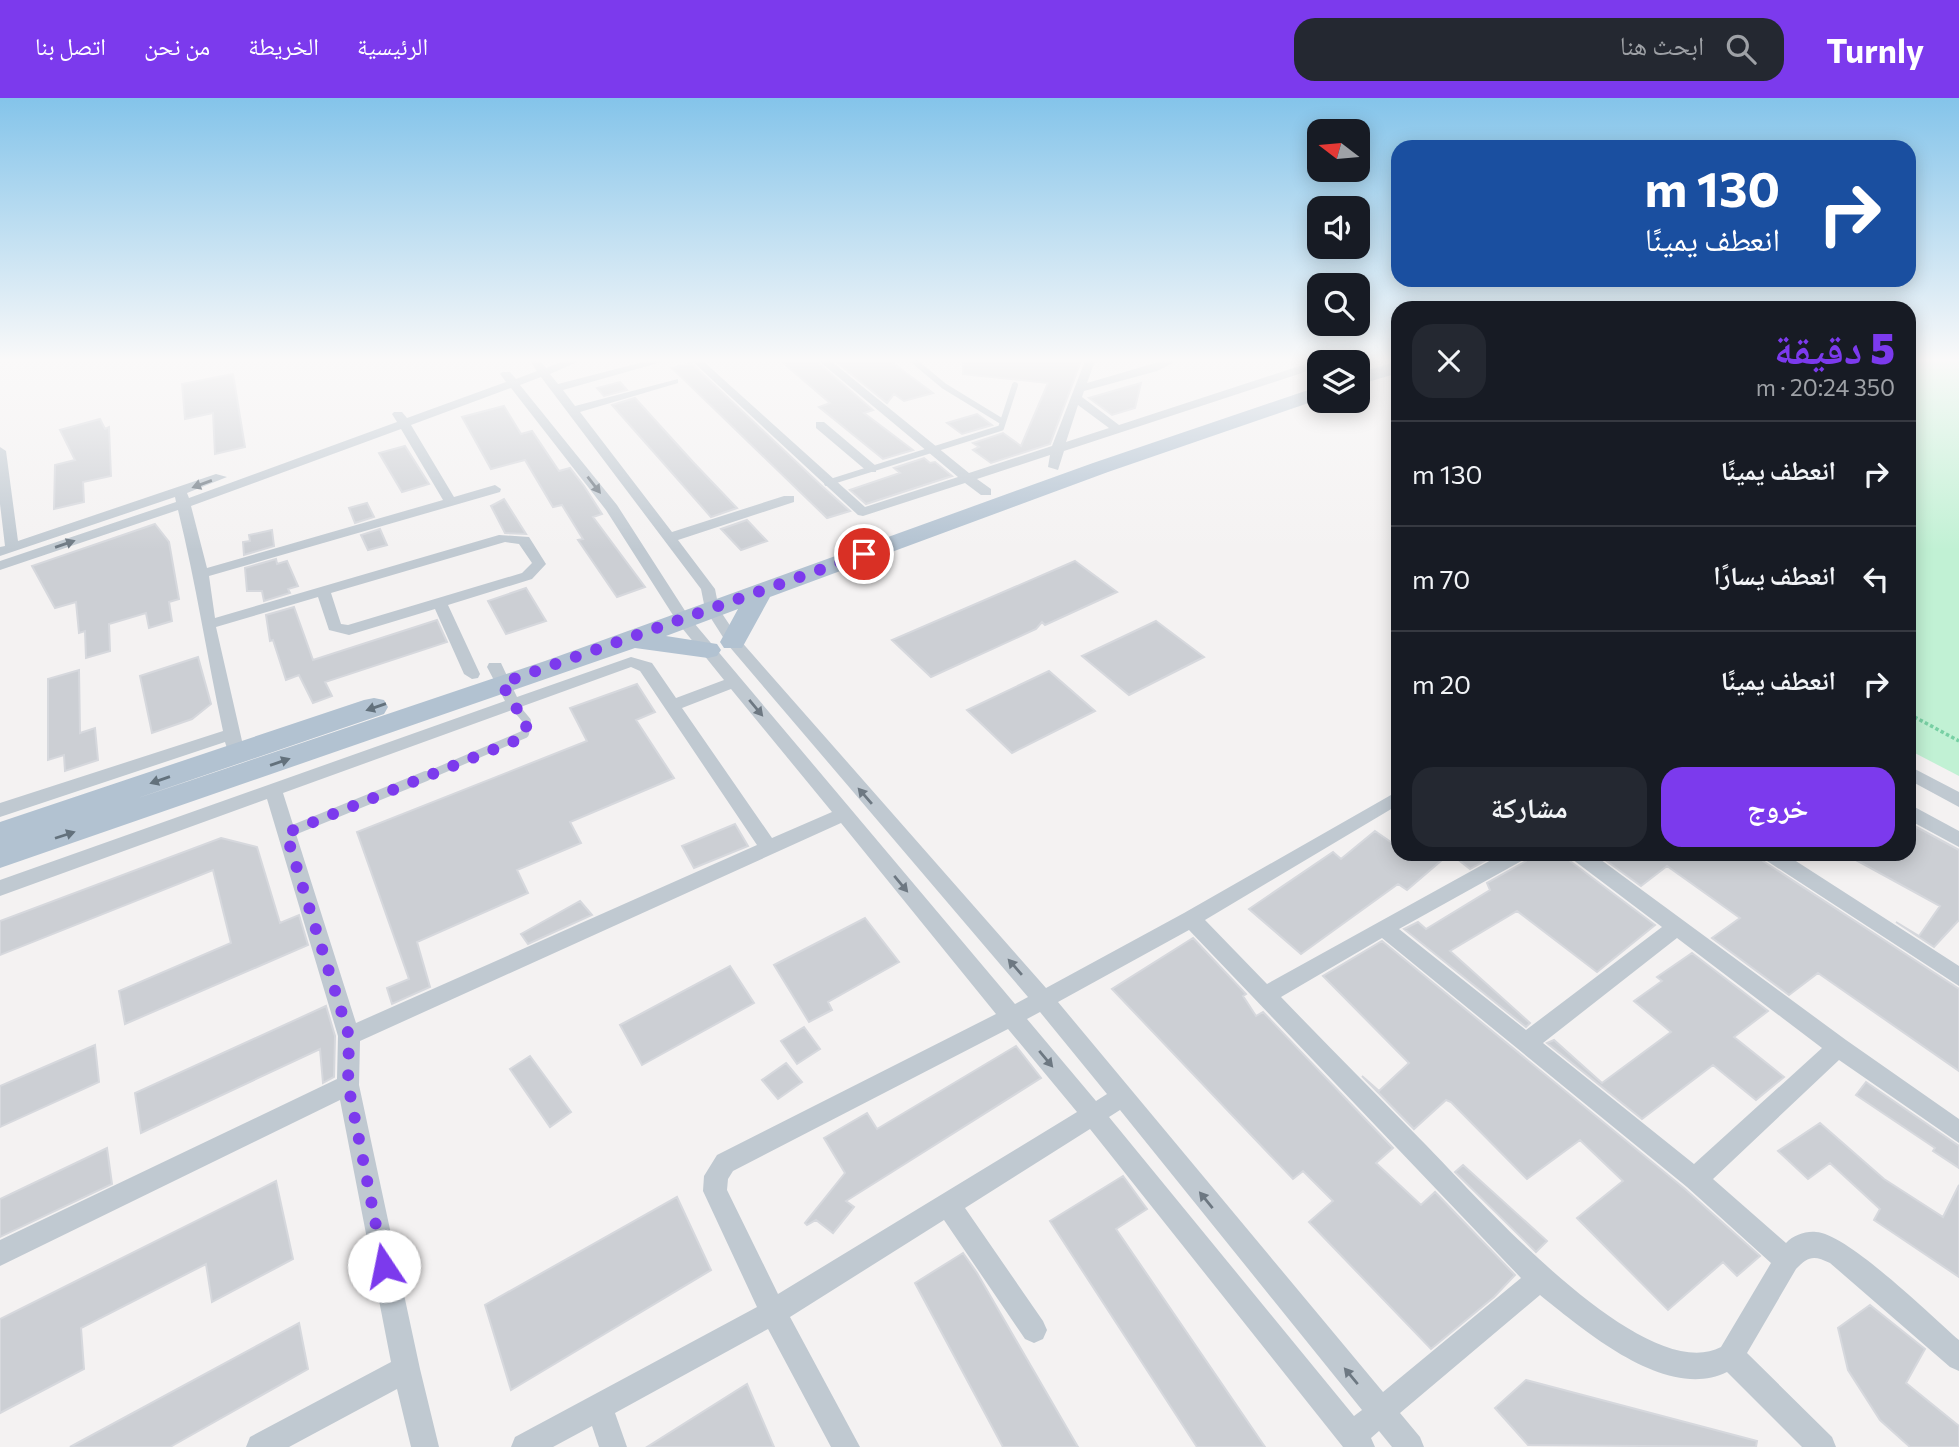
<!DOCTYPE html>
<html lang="ar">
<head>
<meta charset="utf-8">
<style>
	body { margin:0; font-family:Commissioner,"Noto Naskh Arabic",sans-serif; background:#242831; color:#f1f3f6; direction:rtl; height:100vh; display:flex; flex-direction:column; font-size:26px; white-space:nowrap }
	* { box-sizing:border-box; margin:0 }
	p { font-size:23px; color:#9ea1a6 }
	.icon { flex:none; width:38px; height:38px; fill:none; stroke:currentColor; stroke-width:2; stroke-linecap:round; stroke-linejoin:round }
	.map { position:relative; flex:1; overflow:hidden; direction:ltr }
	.sheet { position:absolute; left:1391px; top:203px; width:525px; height:560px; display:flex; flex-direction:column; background:#171b24; border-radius:21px; box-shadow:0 4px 18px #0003; direction:rtl }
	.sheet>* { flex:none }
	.banner { position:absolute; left:1391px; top:42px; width:525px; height:147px; border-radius:21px; box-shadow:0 4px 18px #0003; direction:rtl; background:#1a4fa0; color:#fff; overflow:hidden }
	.needle { width:46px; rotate:286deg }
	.buttons { position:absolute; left:1307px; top:21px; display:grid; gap:14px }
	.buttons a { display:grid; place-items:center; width:63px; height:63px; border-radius:14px; background:#171b24; box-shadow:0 4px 18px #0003; font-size:35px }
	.pin { position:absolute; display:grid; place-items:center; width:60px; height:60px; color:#fff; margin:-30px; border:4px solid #fff; border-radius:50%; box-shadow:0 2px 7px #0007 }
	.me { position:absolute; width:77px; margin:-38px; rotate:349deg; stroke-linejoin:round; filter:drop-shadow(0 0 5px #0008) }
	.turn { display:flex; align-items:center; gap:24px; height:147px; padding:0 21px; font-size:32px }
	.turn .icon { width:91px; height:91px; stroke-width:2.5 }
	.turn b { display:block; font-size:49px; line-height:60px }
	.round { display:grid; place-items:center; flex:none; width:74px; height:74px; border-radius:21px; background:#242831 }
	.head { display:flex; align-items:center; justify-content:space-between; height:119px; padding:0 21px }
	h1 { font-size:42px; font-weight:800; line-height:52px; color:#7c3aed }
	.button { display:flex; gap:14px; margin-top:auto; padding:14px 21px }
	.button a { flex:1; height:80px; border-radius:21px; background:#7c3aed; color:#fff; font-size:28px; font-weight:800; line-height:80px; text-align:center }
	.button a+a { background:#242831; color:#f1f3f6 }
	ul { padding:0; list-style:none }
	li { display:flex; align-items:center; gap:21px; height:105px; padding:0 21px; border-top:2px solid #363941 }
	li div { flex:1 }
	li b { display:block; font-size:26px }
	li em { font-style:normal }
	header { display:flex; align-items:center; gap:42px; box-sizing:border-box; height:98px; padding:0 35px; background:#7c3aed; color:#fff }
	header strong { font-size:33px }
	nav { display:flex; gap:38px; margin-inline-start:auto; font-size:24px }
	.search { width:490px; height:63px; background:#242831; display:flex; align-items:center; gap:18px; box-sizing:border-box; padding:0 24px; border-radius:21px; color:#9ea1a6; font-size:26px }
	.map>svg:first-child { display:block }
	.green { fill:#c1f1d4 }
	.building { fill:#cccfd4; stroke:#d6d8dd; stroke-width:2 }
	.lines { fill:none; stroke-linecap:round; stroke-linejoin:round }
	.path { stroke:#78d0a4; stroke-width:3.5; stroke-dasharray:3.5 2.5; stroke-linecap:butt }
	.service-far2 { stroke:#c0c9d1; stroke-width:6 }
	.service-far1 { stroke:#c0c9d1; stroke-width:8 }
	.service { stroke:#c0c9d1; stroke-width:10 }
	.minor { fill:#c0c9d1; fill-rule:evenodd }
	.primary { fill:#b2c2d1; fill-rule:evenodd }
	.oneway { fill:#6d7882 }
	.oneway2 { fill:#63717c }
	.route { stroke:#7c3aed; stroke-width:12; stroke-dasharray:0 21.6 }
</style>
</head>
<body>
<header>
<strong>Turnly</strong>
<div class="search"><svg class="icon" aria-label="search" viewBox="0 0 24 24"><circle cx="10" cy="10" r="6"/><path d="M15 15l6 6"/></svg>ابحث هنا</div>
<nav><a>الرئيسية</a><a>الخريطة</a><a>من نحن</a><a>اتصل بنا</a></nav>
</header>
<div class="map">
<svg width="1959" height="1349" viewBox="0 0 1959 1349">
	<rect width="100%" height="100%" fill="#f4f2f2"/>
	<path class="green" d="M 1909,263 L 1959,263 L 1959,678 L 1909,652 Z"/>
	<path class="building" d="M 781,263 L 816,263 L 873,312 L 864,315 L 913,352 L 883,361 L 819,309 L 830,305 Z
		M 835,263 L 890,263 L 933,295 L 904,303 L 894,296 L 887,305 Z
		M 963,263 L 1081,263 L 1050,346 L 991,365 L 973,352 L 979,349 L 973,345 L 1003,335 L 1021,348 L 1048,285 L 963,276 Z
		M 691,265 L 823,389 L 850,413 L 827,420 L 672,270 Z
		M 233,276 L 245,349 L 215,356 L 213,315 L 185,321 L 182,286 Z
		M 620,284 L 627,292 L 604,298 L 597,290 Z
		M 1141,285 L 1135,310 L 1112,317 L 1089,300 Z
		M 635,300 L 693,364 L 737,410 L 711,419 L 612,307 Z
		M 504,308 L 521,336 L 532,333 L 559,373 L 570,370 L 584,388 L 602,416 L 593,419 L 645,489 L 617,499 L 578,442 L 583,441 L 562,407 L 553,409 L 525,362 L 491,371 L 462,319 Z
		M 977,316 L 992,327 L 962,336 L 947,325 Z
		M 100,321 L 105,331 L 109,329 L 111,378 L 83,384 L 84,404 L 54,411 L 55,367 L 75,362 L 60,332 Z
		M 405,348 L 429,386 L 402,394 L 379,355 Z
		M 924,360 L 930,365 L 935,364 L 952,378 L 866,406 L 850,392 L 900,375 L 894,370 Z
		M 504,401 L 526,436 L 505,435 L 491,408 Z
		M 367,405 L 374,419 L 355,425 L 349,410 Z
		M 747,422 L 767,443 L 741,452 L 721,431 Z
		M 155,426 L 169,444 L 179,501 L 169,504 L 172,523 L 149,530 L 146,515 L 109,526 L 110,553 L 86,560 L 85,533 L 79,535 L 76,504 L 55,510 L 32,468 Z
		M 380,431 L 387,447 L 368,452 L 361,437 Z
		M 272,432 L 274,448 L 244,457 L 243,444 L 250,443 L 249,437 Z
		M 276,461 L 277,466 L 287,463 L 298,488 L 288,491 L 290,495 L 264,503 L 262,493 L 247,493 L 245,470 Z
		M 1075,463 L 1117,494 L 1045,527 L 1042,524 L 1036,531 L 931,579 L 892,542 Z
		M 526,490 L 546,523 L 506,536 L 488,503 Z
		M 294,509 L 313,562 L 437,522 L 447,544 L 325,584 L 332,598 L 313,605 L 299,577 L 286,582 L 273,542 L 270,543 L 266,517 Z
		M 1156,523 L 1204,559 L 1129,597 L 1082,558 Z
		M 198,559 L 211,606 L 192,621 L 152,635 L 140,578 Z
		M 79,572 L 80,635 L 95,630 L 98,662 L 65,673 L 64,657 L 48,662 L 48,581 Z
		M 1049,573 L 1095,613 L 1012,655 L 967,612 Z
		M 637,586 L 655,614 L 636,622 L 674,680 L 570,724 L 581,745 L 517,772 L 528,795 L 417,844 L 430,889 L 392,906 L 387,890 L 409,881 L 357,734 L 587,643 L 570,610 Z
		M 1909,725 L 1959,752 L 1959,822 L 1934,849 L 1896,824 L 1919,838 L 1940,808 L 1845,756 L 1909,756 Z
		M 735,726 L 748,748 L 694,770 L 682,748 Z
		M 1375,733 L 1398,749 L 1398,756 L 1449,756 L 1407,792 L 1398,786 L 1301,856 L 1249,811 L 1333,754 L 1341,761 Z
		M 221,740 L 257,749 L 280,825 L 299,817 L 308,847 L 125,926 L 119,893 L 231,845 L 213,772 L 0,857 L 0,823 Z
		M 1451,756 L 1497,756 L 1470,771 Z
		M 1529,756 L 1568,756 L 1570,763 L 1655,827 L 1597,874 L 1517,813 L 1450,853 L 1530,925 L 1526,929 L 1404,831 L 1418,824 L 1426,831 L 1490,792 L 1487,785 L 1526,763 Z
		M 1597,756 L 1760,756 L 1763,763 L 1959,891 L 1959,973 L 1818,875 L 1789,897 L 1712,840 L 1740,820 L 1667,768 L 1641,788 Z
		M 580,803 L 592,817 L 528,846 L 521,836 Z
		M 865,820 L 899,864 L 828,904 L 832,912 L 809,924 L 774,867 Z
		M 1193,840 L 1246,896 L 1243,898 L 1256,918 L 1263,914 L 1393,1050 L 1376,1065 L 1421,1107 L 1435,1094 L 1515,1177 L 1494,1199 L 1431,1251 L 1309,1124 L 1333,1103 L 1303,1073 L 1293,1081 L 1112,891 Z
		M 1382,843 L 1685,1091 L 1760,1158 L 1737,1178 L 1723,1164 L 1668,1212 L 1577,1120 L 1623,1083 L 1580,1042 L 1527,1081 L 1451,1004 L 1446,1002 L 1414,1031 L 1362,978 L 1379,993 L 1409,965 L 1323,878 Z
		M 1692,855 L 1768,913 L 1734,939 L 1784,979 L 1756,1002 L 1713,967 L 1642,1021 L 1547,945 L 1554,942 L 1602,985 L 1671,934 L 1634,903 L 1662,883 L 1657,879 Z
		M 730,868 L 754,905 L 642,967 L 620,927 Z
		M 326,908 L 335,938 L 334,979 L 323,985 L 320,951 L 141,1035 L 135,995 Z
		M 804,929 L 820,951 L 797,966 L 781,943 Z
		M 95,947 L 99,984 L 0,1029 L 0,988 Z
		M 1016,948 L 1041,980 L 846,1103 L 854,1109 L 833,1135 L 816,1122 L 807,1127 L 805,1125 L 845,1075 L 824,1040 L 867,1015 L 877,1031 Z
		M 530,958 L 571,1014 L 550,1029 L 510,971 Z
		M 786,965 L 802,984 L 778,1001 L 762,982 Z
		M 1866,984 L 1959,1048 L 1959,1070 L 1933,1053 L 1935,1050 L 1856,997 Z
		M 1820,1025 L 1884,1081 L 1943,1119 L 1959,1087 L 1959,1179 L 1874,1122 L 1880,1111 L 1830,1065 L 1808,1081 L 1778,1053 Z
		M 107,1050 L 112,1086 L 0,1139 L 0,1101 Z
		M 1463,1067 L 1547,1143 L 1536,1154 L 1455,1074 Z
		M 1123,1078 L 1147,1111 L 1116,1131 L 1265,1349 L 1197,1349 L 1050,1123 Z
		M 276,1083 L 293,1161 L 212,1204 L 206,1166 L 81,1230 L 84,1271 L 0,1315 L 0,1221 Z
		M 677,1099 L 711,1172 L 511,1292 L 485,1207 Z
		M 963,1155 L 977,1175 L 1078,1349 L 1003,1349 L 915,1185 Z
		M 1870,1207 L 1925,1251 L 1906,1285 L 1959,1328 L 1959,1349 L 1910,1349 L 1880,1322 L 1848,1272 L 1838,1230 Z
		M 299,1225 L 308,1271 L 170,1349 L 70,1349 Z
		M 1526,1282 L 1757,1343 L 1756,1349 L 1528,1347 L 1495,1310 Z
		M 747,1286 L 774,1349 L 647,1349 Z"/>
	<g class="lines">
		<path class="path" d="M 1909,616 L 1959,643"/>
		<path class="service-far2" d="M 914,263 L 944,288 L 1003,324
			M 827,385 L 1001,330 L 1015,287"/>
		<path class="service-far1" d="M 422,680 L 525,636 L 527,623 L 512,605"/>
		<path class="service" d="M 286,735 L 426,678"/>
		<path class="minor" d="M 530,263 L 541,263 L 546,270 L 564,263 L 579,263 L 550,276 L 558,286 L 647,263 L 665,263 L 563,292 L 575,308 L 678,281 L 678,285 L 580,314 L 672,434 L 784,398 L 794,398 L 794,404 L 678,442 L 715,491 L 719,511 L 739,541 L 1046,890 L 1184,815 L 1398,693 L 1398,707 L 1205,822 L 1267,886 L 1502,756 L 1527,756 L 1525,761 L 1399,831 L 1526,932 L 1662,829 L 1572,761 L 1570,756 L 1593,756 L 1846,942 L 1959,1021 L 1959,1045 L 1839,962 L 1713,1081 L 1786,1145 C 1794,1137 1805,1133 1816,1134 C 1847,1135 1932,1219 1959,1242 L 1959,1273 L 1950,1269 L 1830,1165 C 1814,1157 1808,1158 1796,1171 L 1747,1255 L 1832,1339 L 1836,1349 L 1802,1349 L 1727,1274 C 1667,1304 1585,1233 1540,1197 L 1400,1315 L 1420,1339 L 1424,1349 L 1392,1349 L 1379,1333 L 1371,1340 L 1375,1349 L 1343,1349 L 1090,1031 L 965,1110 L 1043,1223 L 1047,1232 L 1043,1241 L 1034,1245 L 1025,1241 L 944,1122 L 790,1219 L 860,1349 L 831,1349 L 768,1231 L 615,1315 L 627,1349 L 599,1349 L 592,1328 L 553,1349 L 511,1349 L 515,1339 L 757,1209 L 703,1093 L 704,1078 L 717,1057 L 996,916 L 841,725 L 360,943 L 359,987 L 420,1271 L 439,1349 L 411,1349 L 397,1291 L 289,1349 L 246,1349 L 250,1339 L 391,1264 L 340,1002 L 0,1168 L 0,1142 L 337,981 L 338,938 L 267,701 L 0,798 L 0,782 L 505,603 L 487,569 L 489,565 L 501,565 L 517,599 L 631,559 L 652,565 L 676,600 L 724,582 L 678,525 L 606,412 L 511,290 L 411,327 L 454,399 L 495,387 L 501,391 L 500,394 L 209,478 L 215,520 L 499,437 L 529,439 L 546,466 L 532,481 L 448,507 L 480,576 L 478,580 L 472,581 L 464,576 L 435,511 L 349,537 L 329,532 L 318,499 L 216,529 L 245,656 L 242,660 L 230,660 L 225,644 L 0,719 L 0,705 L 223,633 C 207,559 196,485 178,412 L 0,472 L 0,463 L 176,404 L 175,399 L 0,458 L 0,449 L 5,448 L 0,406 L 0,349 L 6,353 L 18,443 L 216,376 L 227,379 L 187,395 L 189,400 L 397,324 L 392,316 L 394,314 L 402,314 L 407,320 L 506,284 L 500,276 L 502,274 L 510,274 L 516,281 L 537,273 ZM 541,279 L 701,491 L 705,511 L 728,547 L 1028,899 L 1015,906 L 689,519 L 617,407 L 520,287 ZM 401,331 L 443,402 L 207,470 L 191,408 ZM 505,444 L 519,446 L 532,465 L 522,475 L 348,527 L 341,526 L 331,495 ZM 631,569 L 640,573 L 757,747 L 356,925 L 283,695 ZM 731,591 L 832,714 L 772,740 L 682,610 ZM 1189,832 L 1521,1180 L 1383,1294 L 1058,904 ZM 1382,840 L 1687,1089 L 1771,1165 L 1721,1249 C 1644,1290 1476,1098 1426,1047 C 1378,998 1329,949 1281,899 ZM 1677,840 L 1822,950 L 1694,1066 L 1543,945 ZM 1040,914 L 1107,996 L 1096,1003 L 1027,921 ZM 1008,931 L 1077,1014 L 778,1196 L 727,1092 L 728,1081 L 733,1073 ZM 1120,1012 L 1362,1312 L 1354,1318 L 1109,1019 Z
			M 692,263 L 703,263 L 865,409 L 958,379 L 819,263 L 831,263 L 969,375 L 1052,348 L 1085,263 L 1095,263 L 1087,285 L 1162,263 L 1177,263 L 1157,273 L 1084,293 L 1082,299 L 1119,327 L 1315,263 L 1325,264 L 1320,264 L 1320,269 L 1064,353 L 1058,372 L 1048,369 L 1050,357 L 977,381 L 991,391 L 991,397 L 981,397 L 965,385 L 863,418 L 858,417 ZM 1078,307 L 1109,330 L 1066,344 Z
			M 816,324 L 824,324 L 876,368 L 876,374 L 868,374 L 816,330 Z
			M 1909,668 L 1959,694 L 1959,709 L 1909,682 Z
			M 1909,706 L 1959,733 L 1959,749 L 1909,722 Z
			M 1762,756 L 1785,756 L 1959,868 L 1959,888 L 1764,761 Z"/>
		<path class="primary" d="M 1398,263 L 1398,275 L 1358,287 L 1358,275 Z
			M 1320,288 L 1320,301 L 1108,374 L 770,499 L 742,550 L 724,550 L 720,544 L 738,511 L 666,538 L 717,546 L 721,552 L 717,558 L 708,560 L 635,550 L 0,770 L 0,724 L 364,602 L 374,600 L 384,602 L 388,609 L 384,616 L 138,700 L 174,688 L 545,563 L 1093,365 Z"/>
	</g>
	<defs><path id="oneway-solid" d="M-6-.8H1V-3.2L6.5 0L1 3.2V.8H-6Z" transform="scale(1.75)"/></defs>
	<g class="oneway">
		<use href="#oneway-solid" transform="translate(202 386) rotate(160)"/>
		<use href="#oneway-solid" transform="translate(594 387) rotate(52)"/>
		<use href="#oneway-solid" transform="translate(65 446) rotate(-19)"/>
		<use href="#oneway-solid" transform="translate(756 610) rotate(50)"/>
		<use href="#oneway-solid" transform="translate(865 698) rotate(-131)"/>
		<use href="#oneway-solid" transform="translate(901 786) rotate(50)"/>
		<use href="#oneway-solid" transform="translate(1015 869) rotate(-131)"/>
		<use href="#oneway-solid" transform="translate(1046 961) rotate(50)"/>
		<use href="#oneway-solid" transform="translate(1206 1102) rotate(-129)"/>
		<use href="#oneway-solid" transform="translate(1351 1278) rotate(-130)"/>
	</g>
	<g class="oneway2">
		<use href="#oneway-solid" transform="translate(376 609) rotate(161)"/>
		<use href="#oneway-solid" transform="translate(280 664) rotate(-19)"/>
		<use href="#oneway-solid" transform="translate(160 682) rotate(161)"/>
		<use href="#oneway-solid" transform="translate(65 737) rotate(-18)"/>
	</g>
	<linearGradient id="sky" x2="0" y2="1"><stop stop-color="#84c4ea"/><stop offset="0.58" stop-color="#faf9f9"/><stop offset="1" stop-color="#faf9f9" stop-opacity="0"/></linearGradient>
	<rect width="1959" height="452" fill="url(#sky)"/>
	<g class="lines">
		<path class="route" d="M 384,1168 L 348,986 L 349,938 L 286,735 L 517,642 L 525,636 L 527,623 L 512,605 L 502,585 L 864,456"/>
	</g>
</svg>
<div class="buttons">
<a><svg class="needle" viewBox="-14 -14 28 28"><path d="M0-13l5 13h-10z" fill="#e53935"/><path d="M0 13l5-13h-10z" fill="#9ea1a6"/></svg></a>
<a><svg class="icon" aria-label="sound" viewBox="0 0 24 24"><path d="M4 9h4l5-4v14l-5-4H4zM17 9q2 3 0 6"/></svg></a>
<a><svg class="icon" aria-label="search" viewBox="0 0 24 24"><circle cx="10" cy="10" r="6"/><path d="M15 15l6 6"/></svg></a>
<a><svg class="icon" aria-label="layers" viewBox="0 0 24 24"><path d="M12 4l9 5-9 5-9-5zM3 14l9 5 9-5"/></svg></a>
</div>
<div class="pin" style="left:864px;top:456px;background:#d93025"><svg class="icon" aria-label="arrive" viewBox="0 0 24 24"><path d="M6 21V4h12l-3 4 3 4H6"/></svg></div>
<svg class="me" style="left:384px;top:1168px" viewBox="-20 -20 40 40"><circle r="19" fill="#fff"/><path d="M0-13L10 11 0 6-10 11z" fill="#7c3aed"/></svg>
<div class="banner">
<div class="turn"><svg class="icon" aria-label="right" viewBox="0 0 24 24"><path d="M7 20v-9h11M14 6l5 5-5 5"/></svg><div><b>130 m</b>انعطف يمينًا</div></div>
</div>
<section class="sheet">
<div class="head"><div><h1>5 دقيقة</h1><p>350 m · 20:24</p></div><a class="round"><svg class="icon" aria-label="close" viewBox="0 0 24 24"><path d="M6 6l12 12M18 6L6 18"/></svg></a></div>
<ul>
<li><svg class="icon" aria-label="right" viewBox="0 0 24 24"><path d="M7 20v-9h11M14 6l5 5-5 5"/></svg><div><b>انعطف يمينًا</b></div><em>130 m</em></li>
<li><svg class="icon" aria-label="left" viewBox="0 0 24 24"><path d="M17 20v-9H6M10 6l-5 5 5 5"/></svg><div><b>انعطف يسارًا</b></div><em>70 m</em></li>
<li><svg class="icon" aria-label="right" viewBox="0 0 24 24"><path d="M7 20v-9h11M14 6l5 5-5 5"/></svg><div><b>انعطف يمينًا</b></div><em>20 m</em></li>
</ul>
<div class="button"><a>خروج</a><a>مشاركة</a></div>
</section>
</div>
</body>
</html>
